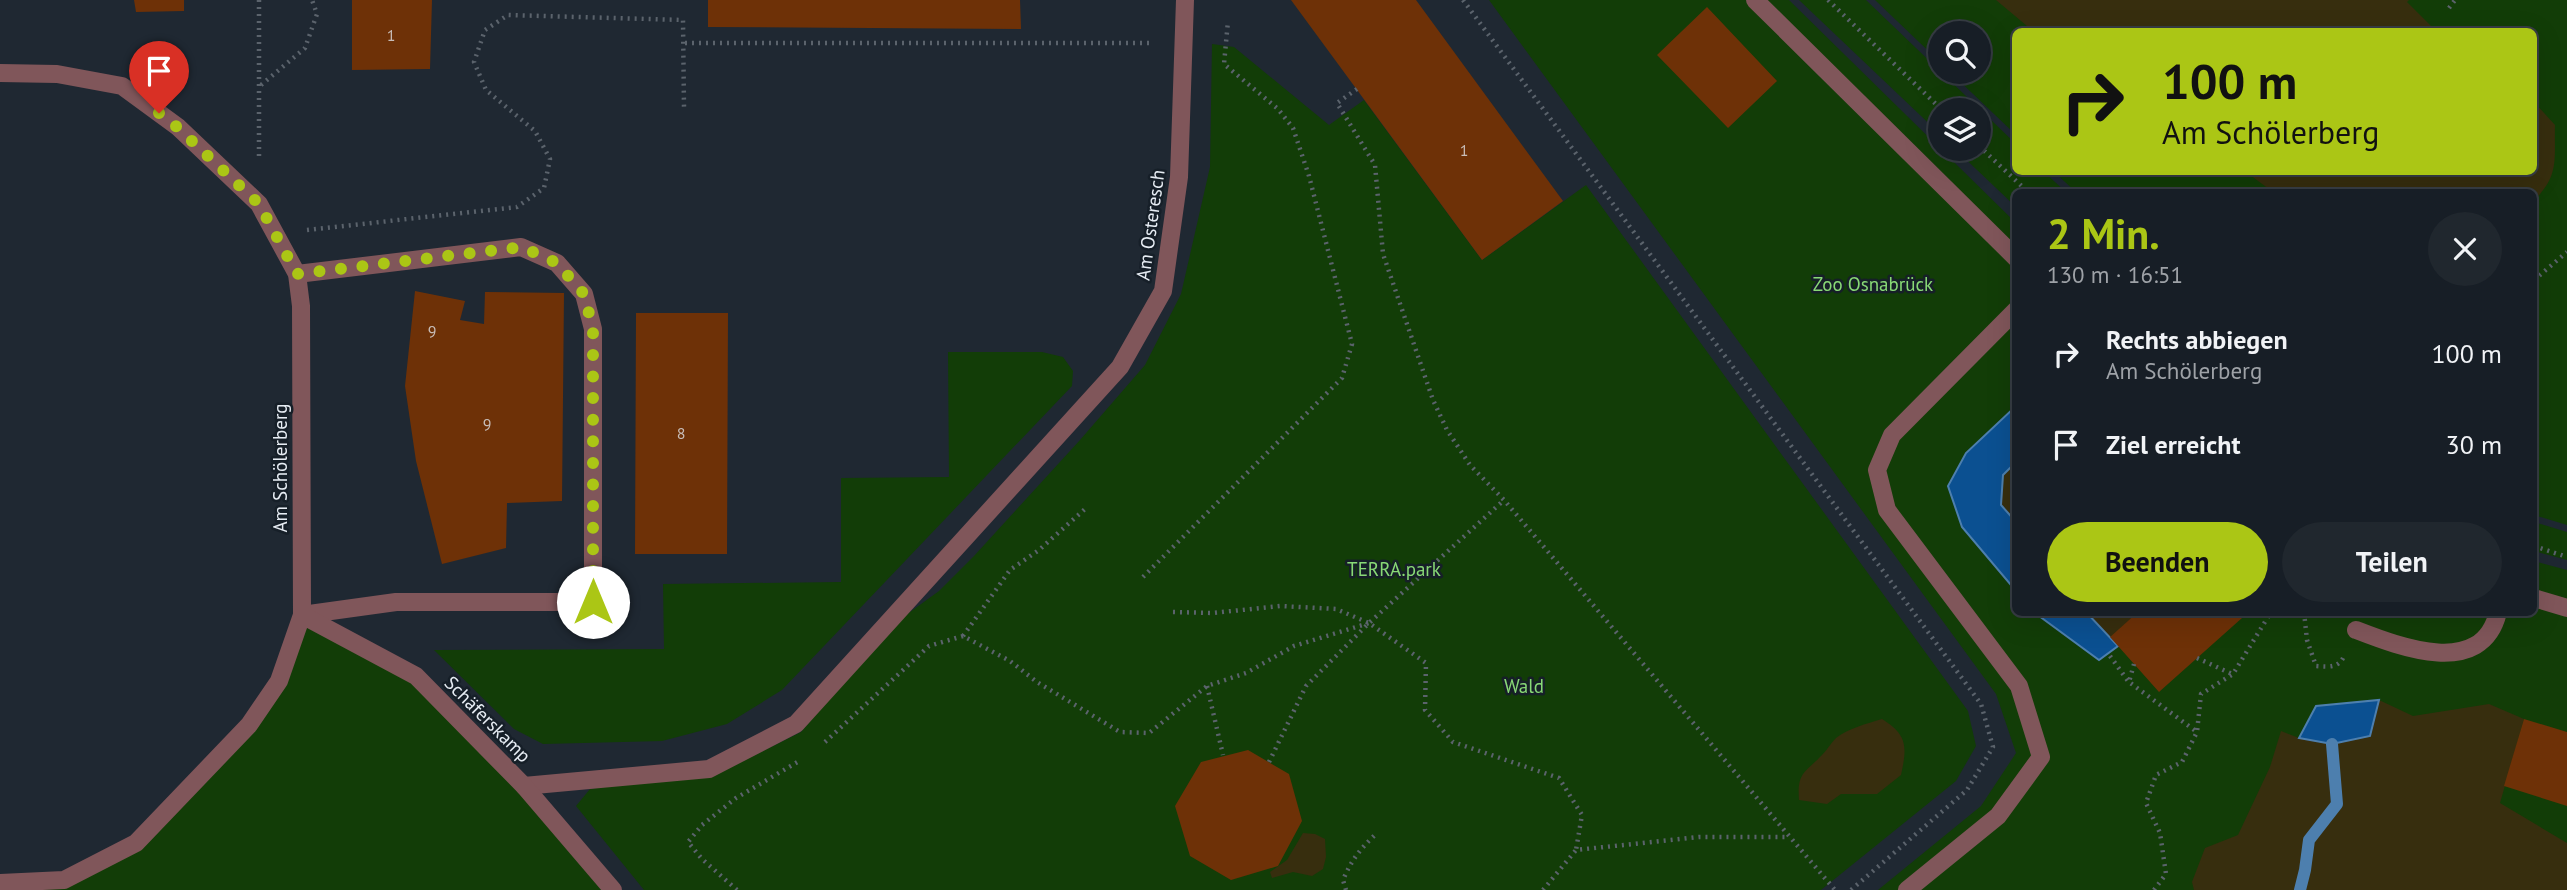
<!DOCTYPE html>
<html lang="de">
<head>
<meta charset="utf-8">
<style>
	body { margin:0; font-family:"PT Sans",sans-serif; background:#20272e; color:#f1f3f6; height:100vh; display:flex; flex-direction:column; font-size:26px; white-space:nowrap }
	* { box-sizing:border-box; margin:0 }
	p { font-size:23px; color:#9ea2a7 }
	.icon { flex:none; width:38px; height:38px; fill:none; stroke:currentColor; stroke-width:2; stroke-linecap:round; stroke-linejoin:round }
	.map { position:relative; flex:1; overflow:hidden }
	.panel { position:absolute; left:2012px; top:189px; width:525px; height:427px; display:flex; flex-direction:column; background:#171e26; border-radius:10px; box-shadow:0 7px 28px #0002,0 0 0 2px #363c43 }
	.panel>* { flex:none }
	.top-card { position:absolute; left:2012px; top:28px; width:525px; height:147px; border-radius:10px; box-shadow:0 7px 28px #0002,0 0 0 2px #363c43; background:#abc615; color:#111; overflow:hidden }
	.fabs { position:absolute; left:1928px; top:21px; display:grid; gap:14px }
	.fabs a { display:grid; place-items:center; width:63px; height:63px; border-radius:50%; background:#171e26; box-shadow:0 7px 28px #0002,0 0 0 2px #363c43; font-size:35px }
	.pin { position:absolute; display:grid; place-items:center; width:60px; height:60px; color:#fff; margin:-72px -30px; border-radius:50% 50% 50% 0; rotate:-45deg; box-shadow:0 0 7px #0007 }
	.pin .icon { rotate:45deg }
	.me { position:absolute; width:77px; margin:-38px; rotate:0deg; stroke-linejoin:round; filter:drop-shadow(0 0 5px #0008) }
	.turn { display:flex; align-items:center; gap:24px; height:147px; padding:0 35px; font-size:32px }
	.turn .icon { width:91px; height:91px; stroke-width:2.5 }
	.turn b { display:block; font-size:49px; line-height:60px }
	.round { display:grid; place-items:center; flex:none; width:74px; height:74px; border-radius:37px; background:#20272e }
	.summary { display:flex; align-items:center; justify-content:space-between; height:119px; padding:0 35px }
	h1 { font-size:42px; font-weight:700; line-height:52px; color:#abc615 }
	.primary-button { display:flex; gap:14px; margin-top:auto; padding:14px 35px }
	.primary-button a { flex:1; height:80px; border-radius:42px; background:#abc615; color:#111; font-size:28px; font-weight:700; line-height:80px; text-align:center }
	.primary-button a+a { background:#20272e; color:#f1f3f6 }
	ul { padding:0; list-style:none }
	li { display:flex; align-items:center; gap:21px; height:91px; padding:0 35px }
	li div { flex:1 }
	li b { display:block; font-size:26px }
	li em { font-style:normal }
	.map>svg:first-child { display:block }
	.green { fill:#123d07 }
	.sand { fill:#372e0e }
	.water { fill:#0b5091; stroke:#4d7fae; stroke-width:2 }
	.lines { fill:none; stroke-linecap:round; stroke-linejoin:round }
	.stream { stroke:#4d7fae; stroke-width:12 }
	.building { fill:#6e3107 }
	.path { stroke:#5b636c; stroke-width:4.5; stroke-dasharray:2 5; stroke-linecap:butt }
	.service { stroke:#80565a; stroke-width:18 }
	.minor { stroke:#80565a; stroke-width:18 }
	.route { stroke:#abc615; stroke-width:12; stroke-dasharray:0 21.6 }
	.labels { text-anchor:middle; stroke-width:5; stroke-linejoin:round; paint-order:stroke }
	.number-label { font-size:16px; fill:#c8bdb8 }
	.street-label { font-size:19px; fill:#e6ecf3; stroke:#161f28 }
	.park-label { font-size:19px; fill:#88d976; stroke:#161f28 }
</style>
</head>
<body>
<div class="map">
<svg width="2567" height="890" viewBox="0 0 2567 890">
	<rect width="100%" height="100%" fill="#1f2832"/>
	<path class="green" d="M 1489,0 L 1789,0 L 2016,223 L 2016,612 L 2534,612 L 2534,561 L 2567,570 L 2567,890 L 1878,890 L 1981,806 L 2016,753 L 1996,694 Z
		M 1799,0 L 1866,0 L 2016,144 L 2016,172 L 2044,172 L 2066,192 L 2016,192 L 2016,207 L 1955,149 L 1979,149 L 1979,110 L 1941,110 L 1941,135 Z
		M 1875,0 L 2567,0 L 2567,525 L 2534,515 L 2534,192 L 2076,192 L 2054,172 L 2534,172 L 2534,32 L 2016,32 L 2016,135 L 1950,72 L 1979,72 L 1979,33 L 1941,33 L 1941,63 Z
		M 1212,44 L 1234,47 L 1329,125 L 1364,100 L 1482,260 L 1586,185 L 1968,711 L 1976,746 L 1956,781 L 1821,890 L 644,890 L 576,806 L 590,789 L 725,770 L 801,732 L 851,671 L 899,620 L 939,591 L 974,556 L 1080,440 L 1145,365 L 1181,294 L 1210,167 Z
		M 948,352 L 1042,352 L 1063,357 L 1073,371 L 1072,386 L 782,690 L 727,724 L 662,741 L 543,744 L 514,729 L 434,650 L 664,649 L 663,584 L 841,582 L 841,478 L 949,477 Z
		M 2534,522 L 2567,532 L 2567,560 L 2534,551 Z
		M 302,615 L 416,676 L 613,890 L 0,890 L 65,880 L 136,843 L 249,725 Z"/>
	<path class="sand" d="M 1996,0 L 2409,0 L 2407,2 L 2436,31 L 2033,31 Z
		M 2534,102 L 2555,125 C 2554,158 2560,176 2534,200 L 2534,192 L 2273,192 L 2246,172 L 2534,172 Z
		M 2016,462 L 2016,522 L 2001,505 L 2003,475 Z
		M 2087,613 L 2138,613 L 2110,637 Z
		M 2379,700 L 2413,716 L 2489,704 L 2524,719 L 2500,803 L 2567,843 L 2567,890 L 2194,890 L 2192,882 L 2205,848 L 2238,835 L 2270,767 L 2281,731 L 2299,738 L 2316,706 Z
		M 1882,719 C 1908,735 1907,747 1901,775 L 1877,794 L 1841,794 L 1827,804 L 1799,800 C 1797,772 1805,773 1822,755 C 1827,750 1831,743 1836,738 C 1849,728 1866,724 1882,719 Z
		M 1303,833 L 1315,834 L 1325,839 L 1326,857 L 1323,869 L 1312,876 L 1293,872 L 1272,878 L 1270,872 L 1287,860 Z"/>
	<path class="water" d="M 2016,406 L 2016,462 L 2003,475 L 2001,505 L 2016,522 L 2016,591 L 1962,527 L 1948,486 L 1966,453 Z
		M 2035,613 L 2087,613 L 2118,646 L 2099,660 Z
		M 2379,700 L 2370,736 L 2332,744 L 2299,738 L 2316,706 Z"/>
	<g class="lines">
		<path class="stream" d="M 2300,890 L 2305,870 L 2309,840 L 2337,804 L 2332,744"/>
	</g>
	<path class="building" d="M 134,0 L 184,0 L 184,11 L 136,12 Z
		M 352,0 L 432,0 L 430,69 L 352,70 Z
		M 708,0 L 1020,0 L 1021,29 L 708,27 Z
		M 1291,0 L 1416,0 L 1563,201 L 1482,260 Z
		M 1707,7 L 1777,81 L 1728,128 L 1657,55 Z
		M 415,291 L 465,301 L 460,320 L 484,324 L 485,292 L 564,293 L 562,501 L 507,503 L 506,548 L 442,564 L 416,461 L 405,386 Z
		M 636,313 L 728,313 L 727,554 L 635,554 Z
		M 2138,612 L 2238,612 L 2242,618 L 2159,692 L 2110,637 Z
		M 2524,719 L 2567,732 L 2567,806 L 2504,786 Z
		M 1248,750 L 1289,774 L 1302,821 L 1278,866 L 1231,880 L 1190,856 L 1175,806 L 1201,762 Z"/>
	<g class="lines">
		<path class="path" d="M 259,0 L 259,161
			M 1463,0 L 1981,704 L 1993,747 L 1967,790 L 1851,890
			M 1828,0 L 1942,110
			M 2449,8 L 2455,0
			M 685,43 L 1153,43
			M 261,85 L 305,48 L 317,14 L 312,0
			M 1357,89 L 1337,103 L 1375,165 L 1383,254 L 1433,400 L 1447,430 L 1470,465 L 1504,500 L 1835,890
			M 1979,146 L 2028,192
			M 307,230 L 517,207 L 544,188 L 550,159 L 535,131 L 486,90 L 474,62 L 485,30 L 508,15 L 683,20 L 684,108
			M 2534,280 L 2567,252
			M 2534,546 L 2567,557
			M 1143,577 L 1342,378 L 1352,344 L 1309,176 L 1293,128 L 1278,109 L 1224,64 L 1228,21
			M 1173,612 L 1213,613 L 1280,606 L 1336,609 L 1369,623 L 1426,663 L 1425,710 L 1453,742 L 1559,778 L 1582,815 L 1576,850
			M 2304,612 L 2307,640 L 2316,666 C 2329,667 2339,668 2344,656
			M 963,636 L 1010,570 L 1039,550 L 1085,509
			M 2110,656 L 2128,681
			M 2197,658 L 2232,674
			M 2134,664 L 2129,682 L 2197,732
			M 1207,686 L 1223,755
			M 825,742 L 929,646 L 963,636 L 1010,661 L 1037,682 L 1120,732 L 1149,733 L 1207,686 L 1246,673 L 1294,646 L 1369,623
			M 1269,762 L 1306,686 L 1369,623 L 1504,500
			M 737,890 L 702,859 L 688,842 L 702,825 L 736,798 L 801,760
			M 1346,890 L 1343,880 C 1351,861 1360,849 1375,835
			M 1543,890 L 1576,850 L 1699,837 L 1788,837
			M 2154,890 L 2166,874 L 2160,833 L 2146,803 L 2156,775 L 2182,762 L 2197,732 L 2201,694 L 2233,674 L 2271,612"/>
		<path class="service" d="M 1755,0 L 2016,258
			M 297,274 L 521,247 L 557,263 L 584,294 L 593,329 L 593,602 L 396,602 L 302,615
			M 2534,598 L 2567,608
			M 2356,630 C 2400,647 2482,679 2498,612
			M 524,786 L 709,769 L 796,724 L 1120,367 L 1163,291 L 1179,177 L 1185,0
			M 1907,890 L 1998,816 L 2041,757 L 2019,686 L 1887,510 L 1877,470 L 1892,435 L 2016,310"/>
		<path class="minor" d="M 0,73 L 57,74 L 122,86 L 178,127 L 259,204 L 297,274 L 301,306 L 302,615 L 279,681 L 249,725 L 136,843 L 64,880 L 0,883
			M 302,615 L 416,676 L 524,786 L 613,890"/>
	</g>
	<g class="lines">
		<path class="route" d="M 159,113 L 177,127 L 259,204 L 297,274 L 522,247 L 557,263 L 584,294 L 593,329 L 593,602"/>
	</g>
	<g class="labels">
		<g class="number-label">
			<text x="391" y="41">1</text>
			<text x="1464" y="156">1</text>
			<text x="432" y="337">9</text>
			<text x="487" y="430">9</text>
			<text x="681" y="439">8</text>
		</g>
		<g class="street-label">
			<text transform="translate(1150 225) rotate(-82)" y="7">Am Osteresch</text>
			<text transform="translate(280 468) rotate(-90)" y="7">Am Schölerberg</text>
			<text transform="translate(488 719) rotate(45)" y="7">Schäferskamp</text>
		</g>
		<g class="park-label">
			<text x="1873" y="291">Zoo Osnabrück</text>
			<text x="1394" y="576">TERRA.park</text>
			<text x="1524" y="693">Wald</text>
		</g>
	</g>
</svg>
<div class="fabs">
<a><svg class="icon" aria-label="search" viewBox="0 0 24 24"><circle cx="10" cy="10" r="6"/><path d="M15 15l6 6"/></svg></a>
<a><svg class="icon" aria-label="layers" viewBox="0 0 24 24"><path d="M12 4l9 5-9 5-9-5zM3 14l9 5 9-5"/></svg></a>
</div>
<div class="pin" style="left:159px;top:113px;background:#d93025"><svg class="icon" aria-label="arrive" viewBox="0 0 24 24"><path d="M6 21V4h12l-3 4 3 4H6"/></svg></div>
<svg class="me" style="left:593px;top:602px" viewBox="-20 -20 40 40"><circle r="19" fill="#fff"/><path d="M0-13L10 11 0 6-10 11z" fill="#abc615"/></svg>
<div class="top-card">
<div class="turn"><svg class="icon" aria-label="right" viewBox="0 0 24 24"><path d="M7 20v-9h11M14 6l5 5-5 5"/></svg><div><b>100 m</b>Am Schölerberg</div></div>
</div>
<section class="panel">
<div class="summary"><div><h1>2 Min.</h1><p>130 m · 16:51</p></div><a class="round"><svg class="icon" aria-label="close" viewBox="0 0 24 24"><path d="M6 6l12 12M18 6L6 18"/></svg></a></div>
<ul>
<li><svg class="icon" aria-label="right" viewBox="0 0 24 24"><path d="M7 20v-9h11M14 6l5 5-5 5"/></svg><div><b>Rechts abbiegen</b><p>Am Schölerberg</p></div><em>100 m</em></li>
<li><svg class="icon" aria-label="arrive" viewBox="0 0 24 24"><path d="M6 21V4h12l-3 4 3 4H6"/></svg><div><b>Ziel erreicht</b></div><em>30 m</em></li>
</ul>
<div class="primary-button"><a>Beenden</a><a>Teilen</a></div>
</section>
</div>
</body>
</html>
